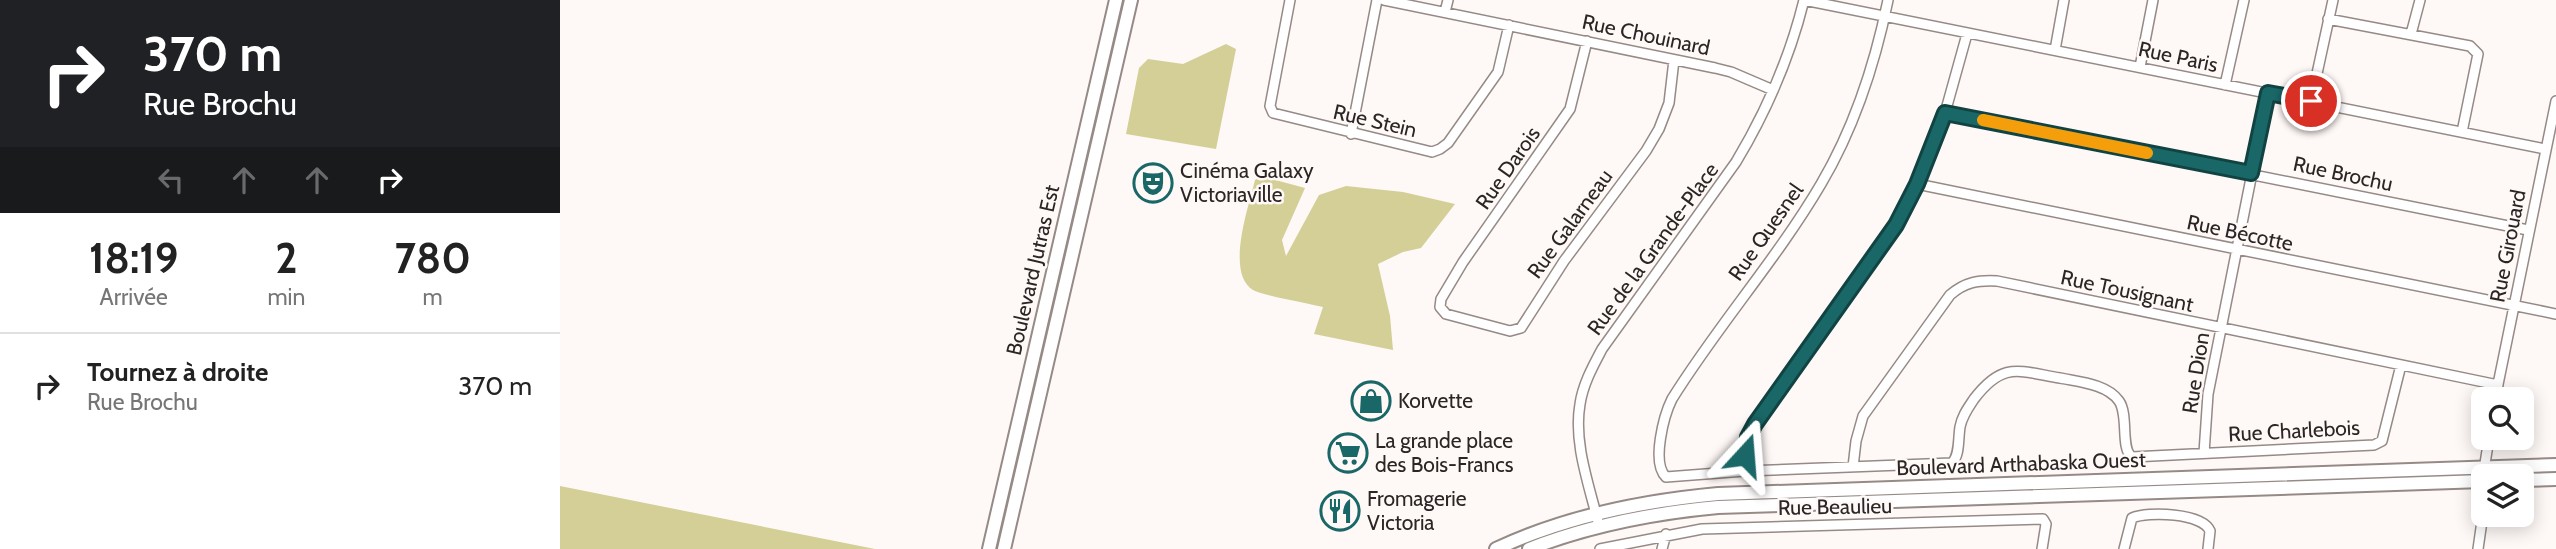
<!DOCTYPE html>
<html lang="fr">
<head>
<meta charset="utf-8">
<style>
	body { margin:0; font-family:Cabin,sans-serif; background:#f6f6f6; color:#222; height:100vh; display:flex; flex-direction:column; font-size:26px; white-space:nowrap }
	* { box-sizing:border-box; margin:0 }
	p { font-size:23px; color:#767676 }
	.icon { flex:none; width:38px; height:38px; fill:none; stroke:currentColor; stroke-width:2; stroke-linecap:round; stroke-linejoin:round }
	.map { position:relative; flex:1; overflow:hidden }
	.details { display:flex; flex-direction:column; background:#fff; width:560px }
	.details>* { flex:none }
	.hud { background:#202124; color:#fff; overflow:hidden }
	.tools { position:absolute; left:1911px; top:387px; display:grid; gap:14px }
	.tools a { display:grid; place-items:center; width:63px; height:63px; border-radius:10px; background:#fff; box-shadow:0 4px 18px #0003; font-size:35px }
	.pin { position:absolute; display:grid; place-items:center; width:60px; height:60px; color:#fff; margin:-30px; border:4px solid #fff; border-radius:50%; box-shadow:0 2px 7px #0007 }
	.me { position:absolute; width:77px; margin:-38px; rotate:19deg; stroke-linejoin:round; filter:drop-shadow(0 0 5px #0008) }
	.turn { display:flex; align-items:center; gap:24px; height:147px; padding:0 28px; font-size:32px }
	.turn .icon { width:91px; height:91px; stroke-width:2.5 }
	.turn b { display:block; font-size:49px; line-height:60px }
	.lanes { display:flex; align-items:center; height:66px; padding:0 28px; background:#0003; justify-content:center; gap:35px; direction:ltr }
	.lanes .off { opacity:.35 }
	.eta { display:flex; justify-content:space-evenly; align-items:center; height:119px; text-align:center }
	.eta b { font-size:42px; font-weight:800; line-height:49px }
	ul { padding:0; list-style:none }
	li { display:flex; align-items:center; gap:21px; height:105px; padding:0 28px; border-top:2px solid #e0e0e0 }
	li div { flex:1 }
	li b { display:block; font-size:26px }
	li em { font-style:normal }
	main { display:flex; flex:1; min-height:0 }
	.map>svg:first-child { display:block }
	.green { fill:#d4ce97 }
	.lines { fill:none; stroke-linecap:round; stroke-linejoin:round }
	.minor-casing { stroke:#968a86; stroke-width:12 }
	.major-casing { stroke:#968a86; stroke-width:16 }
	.minor { stroke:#fff; stroke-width:9 }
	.major { stroke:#fff; stroke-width:12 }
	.route-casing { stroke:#114343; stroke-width:18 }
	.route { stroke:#1a6767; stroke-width:12 }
	.slow { stroke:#f59e0b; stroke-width:12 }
	.labels { text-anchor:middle; stroke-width:5; stroke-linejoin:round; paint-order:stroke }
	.street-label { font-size:21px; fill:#2b2625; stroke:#fef8f6 }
	.poi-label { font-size:21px; fill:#2b2625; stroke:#fef8f6; text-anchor:start }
</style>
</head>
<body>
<main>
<section class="details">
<div class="hud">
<div class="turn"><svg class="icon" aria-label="right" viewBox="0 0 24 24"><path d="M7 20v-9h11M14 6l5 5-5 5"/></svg><div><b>370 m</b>Rue Brochu</div></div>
<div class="lanes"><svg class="icon off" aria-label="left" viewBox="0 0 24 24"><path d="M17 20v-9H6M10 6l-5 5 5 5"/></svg><svg class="icon off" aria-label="ahead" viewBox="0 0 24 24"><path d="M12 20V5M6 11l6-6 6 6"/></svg><svg class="icon off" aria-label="ahead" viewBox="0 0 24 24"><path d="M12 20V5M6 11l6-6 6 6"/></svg><svg class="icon" aria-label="right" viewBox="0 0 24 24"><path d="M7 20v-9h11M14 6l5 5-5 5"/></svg></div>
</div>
<div class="eta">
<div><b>18:19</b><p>Arrivée</p></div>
<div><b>2</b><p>min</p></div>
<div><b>780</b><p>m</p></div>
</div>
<ul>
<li><svg class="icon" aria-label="right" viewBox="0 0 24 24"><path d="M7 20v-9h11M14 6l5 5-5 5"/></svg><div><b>Tournez à droite</b><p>Rue Brochu</p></div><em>370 m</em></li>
</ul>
</section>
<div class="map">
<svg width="1996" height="549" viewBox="0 0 1996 549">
	<rect width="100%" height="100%" fill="#fef8f6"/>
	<path class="green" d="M 666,44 L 676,49 L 656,149 L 566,134 L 579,68 L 588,59 L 623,64 Z
		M 701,176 L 745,188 L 722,240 L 726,256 L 759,195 L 786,186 L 843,192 L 895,204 L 861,248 L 843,252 L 818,264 L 830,316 L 833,350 L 754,334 L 763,307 C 747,303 705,296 693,290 C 665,273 689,206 695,180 Z
		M 0,486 L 315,549 L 0,549 Z"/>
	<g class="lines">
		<g class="minor-casing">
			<path id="minor" d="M 730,0 L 710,106 L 713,113 L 872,152 L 880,149 L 888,143 L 938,72 L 949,25
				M 824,0 L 1155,68 L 1171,72 L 1213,90
				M 1244,0 L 1985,149
				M 1328,0 C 1315,64 1294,128 1261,184 C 1217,259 1158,325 1112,399 C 1104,415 1091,463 1106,477 L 1185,471 L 1392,463 C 1400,455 1398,439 1400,427 C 1402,416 1408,408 1414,399 C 1443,361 1458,371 1500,378 C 1519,382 1547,384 1559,401 C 1569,415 1560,449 1572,457 L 1814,445 L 1822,441 L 1841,365
				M 885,12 L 888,0
				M 1768,19 L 1910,46 L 1918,54 L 1902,132
				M 1851,34 L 1860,0
				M 1027,41 L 1010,109 L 903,262 L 881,299 L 880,307 L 886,314 L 950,331 L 961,328 L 1004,261 L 1086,151 L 1099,129 L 1109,103 L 1114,60
				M 1495,50 L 1504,0
				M 1580,67 L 1593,0
				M 1665,85 L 1684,0
				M 1751,101 L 1773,0
				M 1385,113 L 1968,230
				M 791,134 L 817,0
				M 1357,184 L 1996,314
				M 1935,399 L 1996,101
				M 1644,453 L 1648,394 L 1708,93
				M 1293,467 L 1296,441 L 1303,416 L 1390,295 C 1405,282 1418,280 1437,281 L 1938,385
				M 1924,470 L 1929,438
				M 1185,471 L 1188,437 L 1195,424 L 1324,244 L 1346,208 L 1385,113 L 1407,34
				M 1039,526 C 1030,487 1013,444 1020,404 C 1023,384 1033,366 1042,349 L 1176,162 C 1206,112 1230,57 1244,0
				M 1040,549 L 1142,529 L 1483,519 L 1486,524 L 1482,549
				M 1102,549 L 1106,534
				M 1564,549 L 1572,518 C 1588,511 1643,513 1650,531 L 1648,549
				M 1918,549 L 1923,514"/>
		</g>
		<g class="major-casing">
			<path id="major" d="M 1962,480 L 1996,479
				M 429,549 L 556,0
				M 444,549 L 571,0
				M 936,549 C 1006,516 1082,501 1158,494 L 1996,465
				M 969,549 C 1030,525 1093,513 1158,507 L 1923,481"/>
		</g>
		<use href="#minor" class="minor"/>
		<use href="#major" class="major"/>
	</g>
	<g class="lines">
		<g class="route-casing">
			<path id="route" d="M 1185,455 L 1188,437 L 1195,424 L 1336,225 L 1357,184 L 1385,113 L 1691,173 L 1708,93 L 1751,101"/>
		</g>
		<use href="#route" class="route"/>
		<path class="slow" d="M 1423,120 L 1587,153"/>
	</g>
	<defs>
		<g id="theatre-ring" transform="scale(2.0125)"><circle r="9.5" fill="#fef8f6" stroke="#1a6767" stroke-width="1.5"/><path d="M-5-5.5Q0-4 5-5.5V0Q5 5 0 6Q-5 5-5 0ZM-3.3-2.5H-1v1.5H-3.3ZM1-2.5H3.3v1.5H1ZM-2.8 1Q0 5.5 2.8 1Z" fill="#1a6767"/></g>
		<g id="shop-ring" transform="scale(2.0125)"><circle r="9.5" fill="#fef8f6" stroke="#1a6767" stroke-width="1.5"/><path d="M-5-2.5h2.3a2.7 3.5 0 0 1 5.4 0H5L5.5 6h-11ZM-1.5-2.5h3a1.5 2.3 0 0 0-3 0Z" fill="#1a6767"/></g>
		<g id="supermarket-ring" transform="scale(2.0125)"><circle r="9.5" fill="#fef8f6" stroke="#1a6767" stroke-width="1.5"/><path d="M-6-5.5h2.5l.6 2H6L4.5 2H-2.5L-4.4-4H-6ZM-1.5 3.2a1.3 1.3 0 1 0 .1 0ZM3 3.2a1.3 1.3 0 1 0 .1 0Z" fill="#1a6767"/></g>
		<g id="restaurant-ring" transform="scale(2.0125)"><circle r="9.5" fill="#fef8f6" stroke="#1a6767" stroke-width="1.5"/><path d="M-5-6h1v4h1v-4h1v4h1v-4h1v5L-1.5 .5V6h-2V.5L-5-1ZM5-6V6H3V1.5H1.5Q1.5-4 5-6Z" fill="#1a6767"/></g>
	</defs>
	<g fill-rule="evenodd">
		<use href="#theatre-ring" x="593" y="183"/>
		<use href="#shop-ring" x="811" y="401"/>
		<use href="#supermarket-ring" x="788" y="453"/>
		<use href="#restaurant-ring" x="780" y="511"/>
	</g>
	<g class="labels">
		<g class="street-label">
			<text transform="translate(1086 35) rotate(12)" y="7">Rue Chouinard</text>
			<text transform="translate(1618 57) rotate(12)" y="7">Rue Paris</text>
			<text transform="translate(815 121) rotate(13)" y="7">Rue Stein</text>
			<text transform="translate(948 168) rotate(-55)" y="7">Rue Darois</text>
			<text transform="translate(1783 174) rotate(12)" y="7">Rue Brochu</text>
			<text transform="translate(1010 224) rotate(-54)" y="7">Rue Galarneau</text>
			<text transform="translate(1206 232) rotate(-55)" y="7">Rue Quesnel</text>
			<text transform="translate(1680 233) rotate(12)" y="7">Rue Bécotte</text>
			<text transform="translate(1948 246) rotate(-79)" y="7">Rue Girouard</text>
			<text transform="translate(1093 249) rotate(-54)" y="7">Rue de la Grande-Place</text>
			<text transform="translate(473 270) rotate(-77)" y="7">Boulevard Jutras Est</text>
			<text transform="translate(1567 291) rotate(12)" y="7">Rue Tousignant</text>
			<text transform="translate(1636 373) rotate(-81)" y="7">Rue Dion</text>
			<text transform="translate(1734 431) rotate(-3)" y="7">Rue Charlebois</text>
			<text transform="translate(1461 464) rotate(-2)" y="7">Boulevard Arthabaska Ouest</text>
			<text transform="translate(1275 507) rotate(-1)" y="7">Rue Beaulieu</text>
		</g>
		<g class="poi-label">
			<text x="620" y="178">Cinéma Galaxy<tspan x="620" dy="24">Victoriaville</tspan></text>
			<text x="838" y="408">Korvette</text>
			<text x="815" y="448">La grande place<tspan x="815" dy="24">des Bois-Francs</tspan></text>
			<text x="807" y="506">Fromagerie<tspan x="807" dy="24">Victoria</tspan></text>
		</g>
	</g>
</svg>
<div class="tools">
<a><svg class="icon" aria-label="search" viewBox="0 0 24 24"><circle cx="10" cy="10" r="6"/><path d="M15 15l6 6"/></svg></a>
<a><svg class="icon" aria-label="layers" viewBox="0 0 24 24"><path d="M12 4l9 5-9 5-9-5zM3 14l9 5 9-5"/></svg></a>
</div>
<div class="pin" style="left:1751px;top:101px;background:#d93025"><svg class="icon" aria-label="arrive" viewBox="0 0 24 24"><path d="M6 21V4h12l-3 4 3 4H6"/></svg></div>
<svg class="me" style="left:1185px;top:455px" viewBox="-20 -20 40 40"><path d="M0-17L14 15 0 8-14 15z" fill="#1a6767" stroke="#fff" stroke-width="4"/></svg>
</div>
</main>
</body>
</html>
